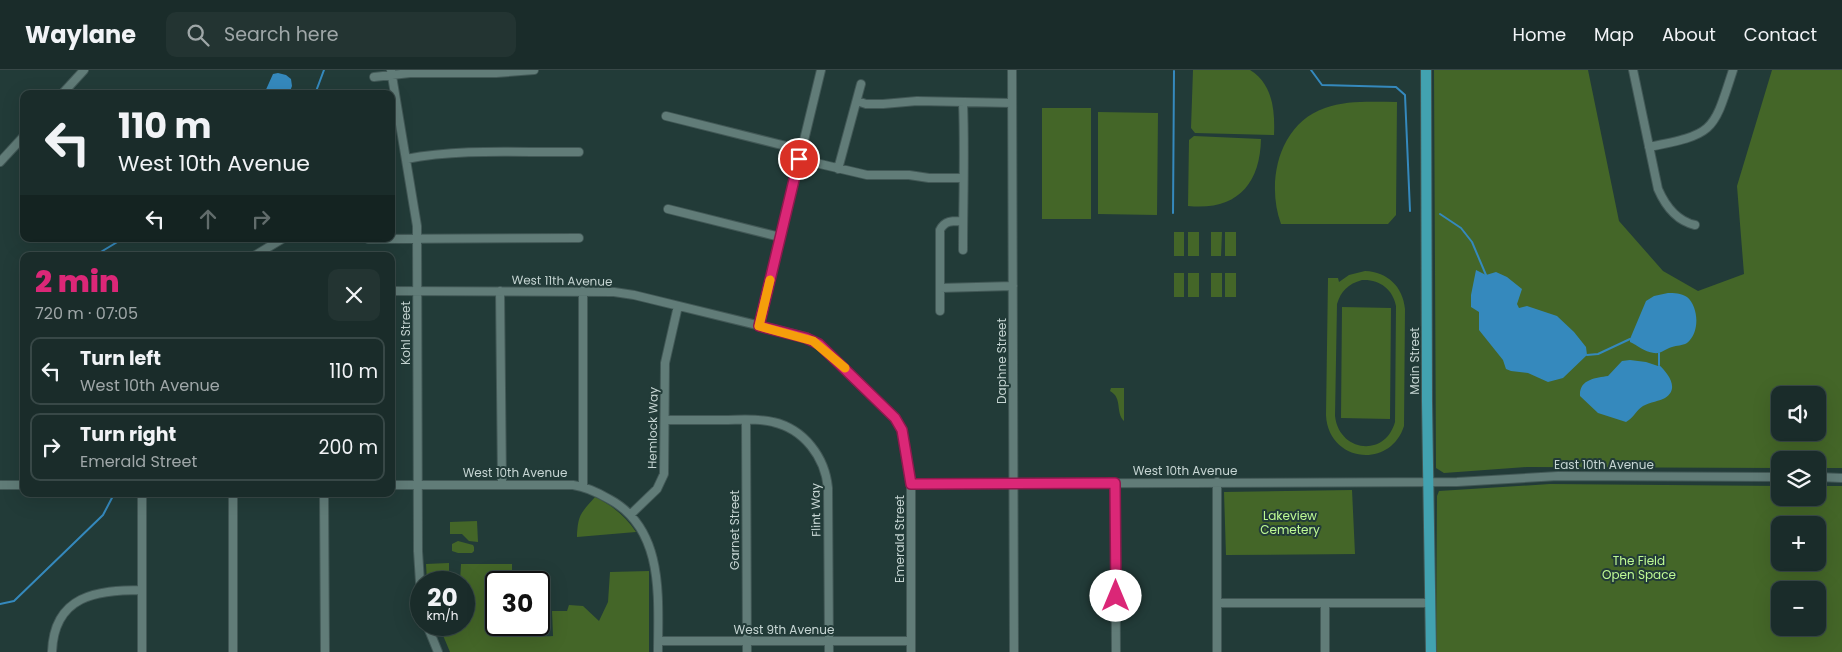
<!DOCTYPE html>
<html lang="en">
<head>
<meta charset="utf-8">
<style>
	body { margin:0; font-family:Poppins,sans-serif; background:#233432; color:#f1f3f6; height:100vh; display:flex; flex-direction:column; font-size:19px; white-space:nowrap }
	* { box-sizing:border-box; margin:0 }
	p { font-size:16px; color:#9fa7a8 }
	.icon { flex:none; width:28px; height:28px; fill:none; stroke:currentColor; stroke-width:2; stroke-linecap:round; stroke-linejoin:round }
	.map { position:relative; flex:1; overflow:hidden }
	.side { position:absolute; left:20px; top:182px; width:375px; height:245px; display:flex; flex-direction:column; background:#1a2c2a; border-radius:10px; box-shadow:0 5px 20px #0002,0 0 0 1px #384847 }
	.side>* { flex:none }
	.banner { position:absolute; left:20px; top:20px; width:375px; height:152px; border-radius:10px; box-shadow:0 5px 20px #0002,0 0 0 1px #384847; background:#1a2c2a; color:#f1f3f6; overflow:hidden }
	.fabs { position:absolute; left:1771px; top:316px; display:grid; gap:10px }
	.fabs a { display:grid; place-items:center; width:55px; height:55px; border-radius:10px; background:#1a2c2a; box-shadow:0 5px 20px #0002,0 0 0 1px #384847; font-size:25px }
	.speed { position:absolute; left:410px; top:501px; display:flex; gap:10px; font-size:25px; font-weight:700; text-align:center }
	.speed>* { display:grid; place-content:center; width:65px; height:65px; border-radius:50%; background:#1a2c2a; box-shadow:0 5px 20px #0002,0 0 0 1px #384847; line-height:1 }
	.speed small { font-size:12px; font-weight:400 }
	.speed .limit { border:2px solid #111; border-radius:8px; background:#fff; color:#111 }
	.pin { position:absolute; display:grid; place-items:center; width:42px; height:42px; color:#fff; margin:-21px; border:2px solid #fff; border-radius:50%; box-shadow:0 1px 5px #0007 }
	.me { position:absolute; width:55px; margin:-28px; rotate:0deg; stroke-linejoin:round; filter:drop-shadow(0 0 4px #0008) }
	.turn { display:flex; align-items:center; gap:18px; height:105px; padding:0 15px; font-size:22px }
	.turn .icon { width:65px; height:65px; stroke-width:2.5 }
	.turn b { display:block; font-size:35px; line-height:42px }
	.lanes { display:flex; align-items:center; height:48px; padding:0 15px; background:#0003; justify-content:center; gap:25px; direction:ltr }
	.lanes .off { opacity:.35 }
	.round { display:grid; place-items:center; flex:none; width:52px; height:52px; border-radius:10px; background:#233432 }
	.summary { display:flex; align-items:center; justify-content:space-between; height:85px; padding:0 15px }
	h1 { font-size:30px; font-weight:800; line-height:38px; color:#db2777 }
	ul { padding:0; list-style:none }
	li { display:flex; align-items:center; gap:15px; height:68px; margin:0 10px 8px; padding:0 5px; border:2px solid #384847; border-radius:10px }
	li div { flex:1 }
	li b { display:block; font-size:19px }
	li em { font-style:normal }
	header { display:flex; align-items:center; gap:30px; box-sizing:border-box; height:70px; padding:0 25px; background:#1a2c2a; border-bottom:1px solid #384847 }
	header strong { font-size:24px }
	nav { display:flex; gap:28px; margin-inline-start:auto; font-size:18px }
	.search { width:350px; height:45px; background:#233432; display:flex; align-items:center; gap:12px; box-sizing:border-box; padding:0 18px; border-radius:10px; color:#9fa7a8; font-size:19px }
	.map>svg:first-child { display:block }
	.green { fill:#446628; fill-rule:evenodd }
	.water { fill:#3589bd }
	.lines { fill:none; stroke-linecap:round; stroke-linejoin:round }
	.stream { stroke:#3589bd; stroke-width:2 }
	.minor-casing { stroke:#425856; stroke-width:10 }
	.major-casing { stroke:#425856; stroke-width:12 }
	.minor { stroke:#617c78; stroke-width:8 }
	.major { stroke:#42a2b0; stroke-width:10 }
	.route-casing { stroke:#8e194d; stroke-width:12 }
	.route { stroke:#db2777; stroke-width:9 }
	.slow { stroke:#f59e0b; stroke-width:9 }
	.labels { text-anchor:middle; stroke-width:4; stroke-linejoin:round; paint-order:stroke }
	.street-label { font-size:12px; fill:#c6d5d3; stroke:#223b38 }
	.park-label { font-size:12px; fill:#bef994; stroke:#223b38 }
</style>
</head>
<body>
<header>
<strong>Waylane</strong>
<div class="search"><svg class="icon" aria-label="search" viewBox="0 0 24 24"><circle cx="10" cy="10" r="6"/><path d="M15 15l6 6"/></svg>Search here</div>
<nav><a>Home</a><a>Map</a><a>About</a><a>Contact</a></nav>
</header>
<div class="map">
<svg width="1842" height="582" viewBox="0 0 1842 582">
	<rect width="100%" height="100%" fill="#223b38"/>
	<path class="green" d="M 1193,0 L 1250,0 C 1273,14 1275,41 1274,65 L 1195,63 L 1191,58 Z
		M 1434,0 L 1588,0 L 1619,151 L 1663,201 L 1698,221 L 1744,204 L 1737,116 L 1772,0 L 1842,0 L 1842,398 L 1818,398 L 1818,390 L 1780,390 L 1780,398 L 1527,397 L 1444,403 L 1436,398 ZM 1780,325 L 1818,325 L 1818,362 L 1780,362 Z
		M 1397,32 L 1396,145 L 1388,154 L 1281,154 C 1266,113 1278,54 1325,38 C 1347,30 1373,32 1397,32 Z
		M 1042,38 L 1091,38 L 1091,149 L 1042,149 Z
		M 1098,42 L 1158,43 L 1157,145 L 1098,144 Z
		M 1194,66 L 1261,69 C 1260,115 1236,141 1188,136 L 1189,70 Z
		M 1174,162 L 1184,162 L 1184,186 L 1174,186 Z
		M 1188,162 L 1199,162 L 1199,186 L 1188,186 Z
		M 1211,162 L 1222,162 L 1221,186 L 1211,186 Z
		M 1225,162 L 1236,162 L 1236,186 L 1225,186 Z
		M 1365,201 C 1388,202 1403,217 1405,239 L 1404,356 C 1390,400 1328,392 1326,345 L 1328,208 L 1338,208 L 1339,212 L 1349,205 ZM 1362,210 C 1379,209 1393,219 1396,236 L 1395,352 C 1385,388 1339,382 1335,346 L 1337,234 C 1341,221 1348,214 1362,210 Z
		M 1174,203 L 1184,203 L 1184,227 L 1174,227 Z
		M 1188,203 L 1199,203 L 1199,227 L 1188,227 Z
		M 1211,203 L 1222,203 L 1222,227 L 1211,227 Z
		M 1225,203 L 1236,203 L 1236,227 L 1225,227 Z
		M 1342,237 L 1391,238 L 1390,349 L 1341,348 Z
		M 1111,318 L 1124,318 L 1124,351 C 1115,342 1123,328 1110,321 Z
		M 1550,414 L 1780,416 L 1780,428 L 1818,428 L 1818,416 L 1842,416 L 1842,582 L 1436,582 L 1437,426 L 1439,421 ZM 1780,455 L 1818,455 L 1818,492 L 1780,492 ZM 1780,520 L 1818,520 L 1818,558 L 1780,558 Z
		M 1352,420 L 1355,484 L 1226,485 L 1224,422 Z
		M 595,427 C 612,435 626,447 636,462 L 577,467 C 578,445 580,444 595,427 Z
		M 477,451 L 478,472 L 469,471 L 462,464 L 450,464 L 450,452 Z
		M 458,471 L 473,475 L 474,477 L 474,481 L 472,483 L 458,483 L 452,481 L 452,474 Z
		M 449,493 L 449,512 L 427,512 L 426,494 Z
		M 461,494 L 512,494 L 512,512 L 496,512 L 496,555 L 515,555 L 515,560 L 532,560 C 539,566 543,567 553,566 L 552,541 L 567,541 L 569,535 L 583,536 L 599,551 L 608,532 L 610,502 L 649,501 L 649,582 L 450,582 L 442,563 L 436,555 L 464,555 L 464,512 L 460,512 Z"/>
	<path class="water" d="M 278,3 L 286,5 L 291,9 L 292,16 L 289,24 L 264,24 L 273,4 Z
		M 1476,200 L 1486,205 L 1496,202 L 1507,207 L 1522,219 L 1517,234 L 1519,238 L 1527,236 L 1557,246 L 1574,262 L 1586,277 L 1587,285 L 1563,308 L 1548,312 L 1528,303 L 1511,301 L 1506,299 L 1503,290 L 1479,260 L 1479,242 L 1471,237 L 1471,225 Z
		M 1668,223 C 1674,223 1681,223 1687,227 C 1699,237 1700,263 1687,273 C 1682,276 1677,275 1672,277 C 1665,279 1661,284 1654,283 C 1644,282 1637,275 1630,272 L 1630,269 L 1646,231 L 1654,226 Z
		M 1630,290 L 1646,292 L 1658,296 L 1659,295 C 1668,303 1680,319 1665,328 C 1660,331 1650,332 1643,336 C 1635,341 1635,347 1626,352 L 1598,343 L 1580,326 C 1579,309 1596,308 1608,306 L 1622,291 Z"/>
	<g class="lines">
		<path class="stream" d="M 1311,0 L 1322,15 L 1396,17 L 1405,25 L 1410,141
			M 315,24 L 324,0
			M 1173,143 L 1174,1
			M 1440,144 L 1461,158 L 1472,172 L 1486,205
			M 94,186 L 119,171 L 127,169
			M 1659,283 L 1659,295
			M 1587,285 L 1598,284 L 1630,269
			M 0,534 L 14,531 L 103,445 L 114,424"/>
		<g class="minor-casing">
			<path id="minor" d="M 391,0 L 417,156 L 418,481 L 421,528
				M 1012,0 L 1014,582
				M 1633,0 L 1658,119 C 1665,135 1677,151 1695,155
				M 374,7 L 410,3 L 496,3 L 534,0
				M 62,24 L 84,0
				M 857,31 L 866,34 L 883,34 L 917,31 L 1012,33
				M 666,46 L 802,80
				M 1649,77 C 1715,64 1713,62 1733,0
				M 406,89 C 463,78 521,83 579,82
				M 799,89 L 867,105 L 909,105 L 929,108 L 963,108
				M 0,92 L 24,66
				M 838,99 L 861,14
				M 668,139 L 780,167
				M 368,169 L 579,168
				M 963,180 C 963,131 965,82 963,33
				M 254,186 L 282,169
				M 940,218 L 1013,216
				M 391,221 L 614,222 L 634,225 L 806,267 L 819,274 L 895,348 L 902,360 L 911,417 L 911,582
				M 500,221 L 502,414
				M 940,241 L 940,160 C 945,150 953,151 963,151
				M 759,256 L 821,0
				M 665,350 C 685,350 704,350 723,350 C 739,350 757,348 773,352 C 804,359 825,387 828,418 L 829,582
				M 746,350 L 747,582
				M 1818,407 L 1842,408
				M 1115,413 L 1116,582
				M 911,414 L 1457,412 L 1558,406 L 1780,407
				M 0,415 L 24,415
				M 391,415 L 573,415 C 587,417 597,422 609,429 C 665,459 658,528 658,582
				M 583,416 L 583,221
				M 142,424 L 142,582
				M 233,424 L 233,582
				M 324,424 L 325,582
				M 630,445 L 657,419 L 664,404 L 665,293 L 678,236
				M 1217,533 L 1430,533
				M 1325,533 L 1325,582
				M 427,555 L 438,582
				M 658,571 L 911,571
				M 52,582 C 54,525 97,520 142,520
				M 1217,582 L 1217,412"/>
		</g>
		<g class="major-casing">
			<path id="major" d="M 1426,0 L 1427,332 L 1431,582"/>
		</g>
		<use href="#minor" class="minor"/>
		<use href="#major" class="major"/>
	</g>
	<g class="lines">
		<g class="route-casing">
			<path id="route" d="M 799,89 L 759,256 L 806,268 L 819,274 L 895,348 L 902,360 L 911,414 L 1115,413 L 1116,526"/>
		</g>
		<use href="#route" class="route"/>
		<path class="slow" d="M 770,210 L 759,256 L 813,271 L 845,298"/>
	</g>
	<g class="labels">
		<g class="street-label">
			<text transform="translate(562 211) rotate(1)" y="4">West 11th Avenue</text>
			<text transform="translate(406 263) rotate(-90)" y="4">Kohl Street</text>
			<text transform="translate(1002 291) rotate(-90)" y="4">Daphne Street</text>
			<text transform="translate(1415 291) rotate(-90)" y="4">Main Street</text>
			<text transform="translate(653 358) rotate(-89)" y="4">Hemlock Way</text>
			<text x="1604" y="399">East 10th Avenue</text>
			<text x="1185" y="405">West 10th Avenue</text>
			<text x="515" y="407">West 10th Avenue</text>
			<text transform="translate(816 440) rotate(-91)" y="4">Flint Way</text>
			<text transform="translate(735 460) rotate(-90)" y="4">Garnet Street</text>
			<text transform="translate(900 469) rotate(-90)" y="4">Emerald Street</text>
			<text x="784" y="564">West 9th Avenue</text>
		</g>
		<g class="park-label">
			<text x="1290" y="450">Lakeview<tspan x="1290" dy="14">Cemetery</tspan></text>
			<text x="1639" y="495">The Field<tspan x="1639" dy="14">Open Space</tspan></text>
		</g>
	</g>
</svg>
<div class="fabs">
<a><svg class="icon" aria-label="sound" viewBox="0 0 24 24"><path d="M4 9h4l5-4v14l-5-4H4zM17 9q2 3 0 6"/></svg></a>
<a><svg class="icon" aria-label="layers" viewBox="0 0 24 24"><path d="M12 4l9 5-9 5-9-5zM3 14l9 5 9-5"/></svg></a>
<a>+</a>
<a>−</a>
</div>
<div class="speed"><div>20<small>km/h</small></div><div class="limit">30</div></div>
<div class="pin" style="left:799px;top:89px;background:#d93025"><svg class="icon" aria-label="arrive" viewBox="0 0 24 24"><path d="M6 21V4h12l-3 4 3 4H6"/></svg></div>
<svg class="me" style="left:1116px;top:526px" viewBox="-20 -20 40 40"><circle r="19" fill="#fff"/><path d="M0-13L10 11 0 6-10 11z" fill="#db2777"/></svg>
<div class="banner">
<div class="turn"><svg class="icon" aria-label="left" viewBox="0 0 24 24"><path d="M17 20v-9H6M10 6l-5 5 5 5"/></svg><div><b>110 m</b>West 10th Avenue</div></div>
<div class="lanes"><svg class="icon" aria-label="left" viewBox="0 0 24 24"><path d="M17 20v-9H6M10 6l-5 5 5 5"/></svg><svg class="icon off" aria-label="ahead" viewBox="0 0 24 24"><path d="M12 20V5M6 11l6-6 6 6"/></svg><svg class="icon off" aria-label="right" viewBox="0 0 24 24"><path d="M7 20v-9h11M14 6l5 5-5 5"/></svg></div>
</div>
<section class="side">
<div class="summary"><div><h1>2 min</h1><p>720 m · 07:05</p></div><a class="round"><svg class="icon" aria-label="close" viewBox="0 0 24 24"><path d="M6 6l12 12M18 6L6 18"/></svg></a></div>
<ul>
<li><svg class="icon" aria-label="left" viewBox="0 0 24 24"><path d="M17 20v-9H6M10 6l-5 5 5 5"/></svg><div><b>Turn left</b><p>West 10th Avenue</p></div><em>110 m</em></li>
<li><svg class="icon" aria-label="right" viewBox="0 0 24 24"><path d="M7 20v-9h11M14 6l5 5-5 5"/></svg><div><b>Turn right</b><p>Emerald Street</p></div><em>200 m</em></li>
</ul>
</section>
</div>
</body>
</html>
